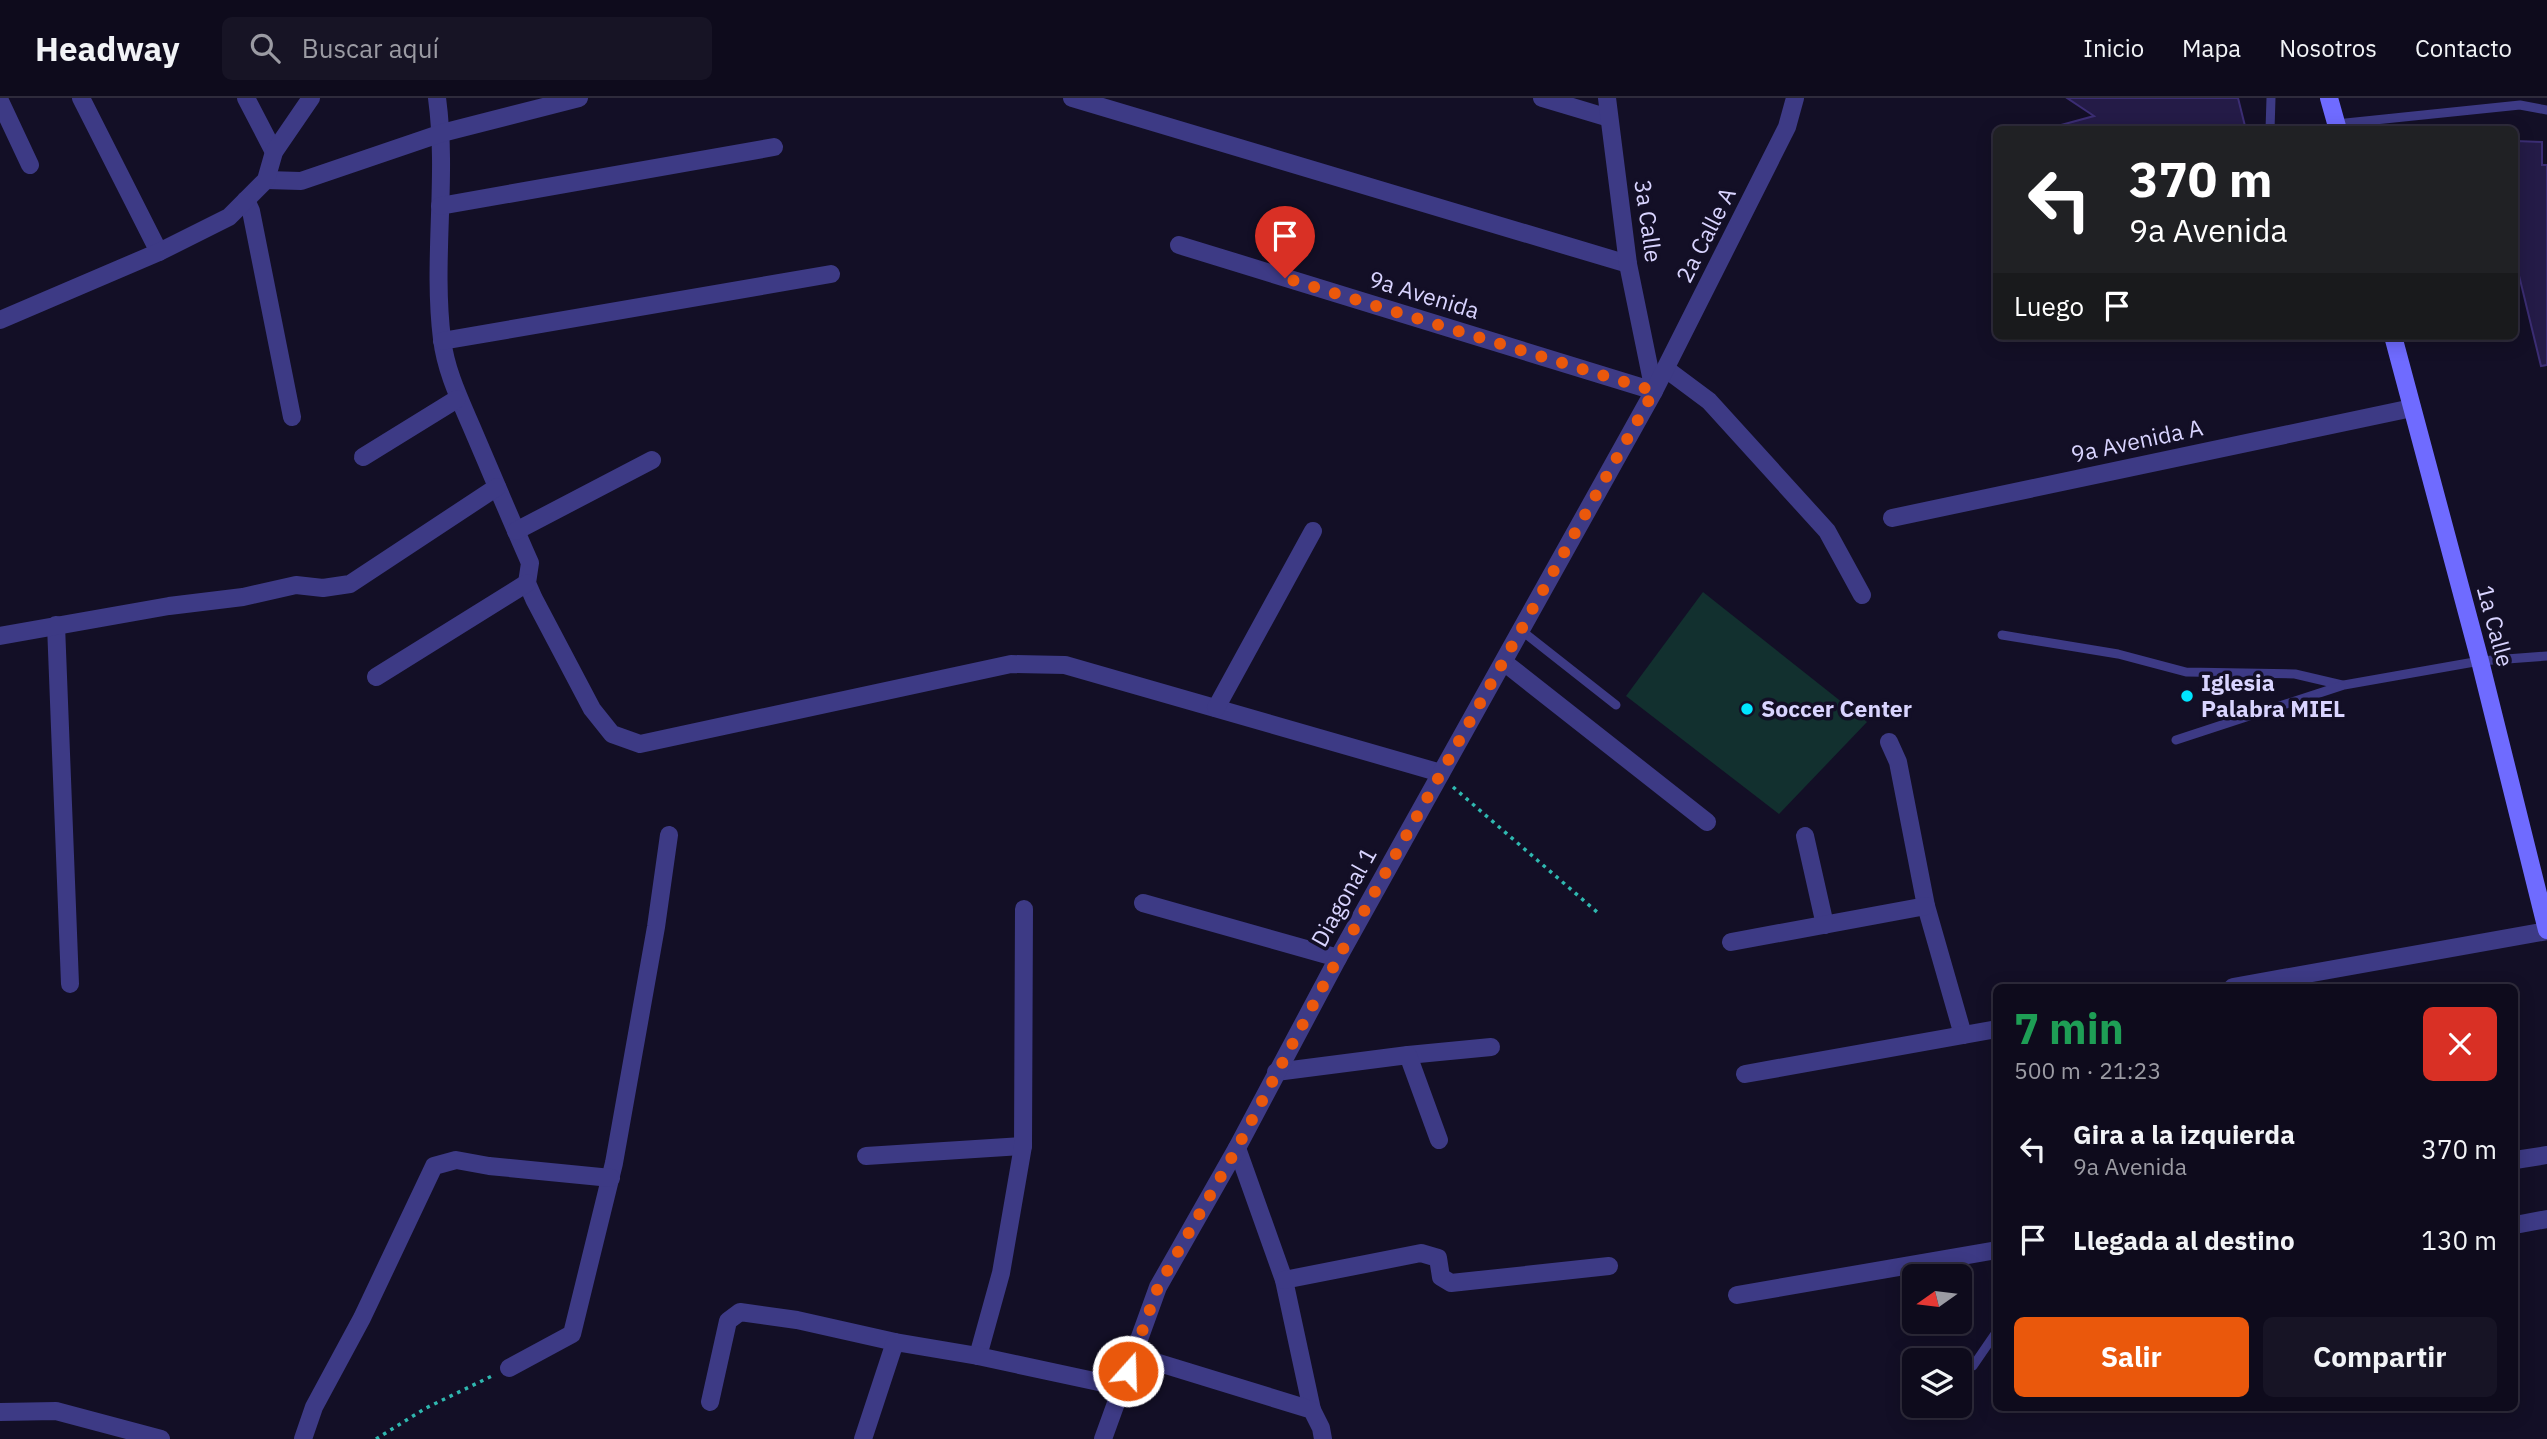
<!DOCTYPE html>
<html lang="es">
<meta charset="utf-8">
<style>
body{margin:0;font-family:"IBM Plex Sans",sans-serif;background:#171425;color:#f1f3f6;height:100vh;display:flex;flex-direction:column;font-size:26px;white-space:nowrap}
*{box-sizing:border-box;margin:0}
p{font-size:23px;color:#9b9ba3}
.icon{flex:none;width:38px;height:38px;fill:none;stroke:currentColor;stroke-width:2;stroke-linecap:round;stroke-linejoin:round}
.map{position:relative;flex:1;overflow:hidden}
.sheet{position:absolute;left:1993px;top:886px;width:525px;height:427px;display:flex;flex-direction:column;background:#0e0b1c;border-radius:10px;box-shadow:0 4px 18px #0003,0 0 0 2px #2e2b3b}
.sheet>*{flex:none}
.banner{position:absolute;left:1993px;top:28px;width:525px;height:214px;border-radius:10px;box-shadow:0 4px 18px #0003,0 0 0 2px #2e2b3b;background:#202124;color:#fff;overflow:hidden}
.needle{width:46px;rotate:256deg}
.controls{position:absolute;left:1902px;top:1166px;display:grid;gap:14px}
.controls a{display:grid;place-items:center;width:70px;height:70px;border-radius:10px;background:#0e0b1c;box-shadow:0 4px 18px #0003,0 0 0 2px #2e2b3b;font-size:35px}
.pin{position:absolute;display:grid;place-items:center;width:60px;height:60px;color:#fff;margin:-72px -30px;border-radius:50% 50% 50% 0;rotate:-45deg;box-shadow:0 0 7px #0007}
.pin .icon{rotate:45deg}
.me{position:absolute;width:77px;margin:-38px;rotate:20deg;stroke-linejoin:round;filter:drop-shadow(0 0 5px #0008)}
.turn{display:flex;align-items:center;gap:24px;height:147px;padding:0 21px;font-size:32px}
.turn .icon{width:91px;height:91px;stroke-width:2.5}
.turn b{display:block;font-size:49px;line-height:60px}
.then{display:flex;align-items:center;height:66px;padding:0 21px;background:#0003;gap:14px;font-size:26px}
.round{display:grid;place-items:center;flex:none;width:74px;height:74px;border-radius:10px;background:#171425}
.summary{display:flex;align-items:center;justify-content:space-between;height:119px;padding:0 21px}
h1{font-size:42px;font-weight:800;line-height:52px;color:#1e9e55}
.button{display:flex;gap:14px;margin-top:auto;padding:14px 21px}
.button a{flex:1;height:80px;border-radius:10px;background:#ea580c;color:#fff;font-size:28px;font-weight:800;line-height:80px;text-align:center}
.button a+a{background:#171425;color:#f1f3f6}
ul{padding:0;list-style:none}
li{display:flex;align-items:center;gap:21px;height:91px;padding:0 21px}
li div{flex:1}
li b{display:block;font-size:26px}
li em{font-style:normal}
header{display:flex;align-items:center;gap:42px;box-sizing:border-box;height:98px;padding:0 35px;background:#0e0b1c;border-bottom:2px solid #2e2b3b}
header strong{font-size:33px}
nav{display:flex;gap:38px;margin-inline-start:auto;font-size:24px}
.search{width:490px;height:63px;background:#171425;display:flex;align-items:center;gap:18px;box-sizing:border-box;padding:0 24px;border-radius:10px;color:#9b9ba3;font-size:26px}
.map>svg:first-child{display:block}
.green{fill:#12302f}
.building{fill:#241b47;stroke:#3b2d73;stroke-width:2}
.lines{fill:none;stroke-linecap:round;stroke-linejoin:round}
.path{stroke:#2fb8b0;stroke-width:3.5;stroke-dasharray:3.5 5;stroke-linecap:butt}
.service{stroke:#3d3a85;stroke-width:9}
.minor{stroke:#3d3a85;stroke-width:18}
.tertiary{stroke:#3d3a85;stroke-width:18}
.secondary{stroke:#6f6bff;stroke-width:18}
.route{stroke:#ea580c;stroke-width:12;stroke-dasharray:0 21.6}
.poi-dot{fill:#00e5ff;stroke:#130f26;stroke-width:2.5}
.labels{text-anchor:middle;stroke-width:7;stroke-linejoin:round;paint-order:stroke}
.street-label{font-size:23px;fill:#d9d4ff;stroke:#130f26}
.poi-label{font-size:23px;font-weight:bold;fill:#d9d4ff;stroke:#130f26;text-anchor:start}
</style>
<header>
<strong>Headway</strong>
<div class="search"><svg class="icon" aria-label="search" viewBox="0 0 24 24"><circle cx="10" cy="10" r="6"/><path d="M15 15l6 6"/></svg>Buscar aquí</div>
<nav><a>Inicio</a><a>Mapa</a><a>Nosotros</a><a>Contacto</a></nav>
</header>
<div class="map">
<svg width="2547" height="1341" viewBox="0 0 2547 1341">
<rect width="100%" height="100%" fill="#130f26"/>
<!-- green -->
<polygon class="green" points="1703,494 1867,624 1779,716 1626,598"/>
<!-- building -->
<g class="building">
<polygon points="2067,0 2238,0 2246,32 2062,32 2061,27 2094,18"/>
<polygon points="2515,43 2542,44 2542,67 2547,67 2547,267 2541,268 2515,161"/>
</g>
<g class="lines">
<!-- path -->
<g class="path">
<polyline points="1453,689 1597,814"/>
<polyline points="376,1341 426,1310 494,1277"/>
</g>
<!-- service -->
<g class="service">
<polyline points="2336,26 2520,7 2547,12"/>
<polyline points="2270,32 2271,0"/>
<polyline points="1522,533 1616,607"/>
<polyline points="2002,537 2118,556 2186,574 2295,576 2342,587"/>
<polyline points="2176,642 2344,587 2480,563 2547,558"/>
<polyline points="1973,1268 1997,1233"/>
</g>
<!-- minor -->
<g class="minor">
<polyline points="81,0 159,154"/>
<polyline points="246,0 274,54"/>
<path d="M437 0C448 80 432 161 442 241 446 275 462 306 475 337 493 379 511 422 530 465L527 485 534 501 592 611 612 636 640 646 1011 566 1065 567 1441 675"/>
<polyline points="1072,0 1628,166"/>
<polyline points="1542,0 1609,20"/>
<polyline points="0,3 30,67"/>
<polyline points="266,82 301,83 442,35 579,0"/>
<polyline points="246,102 251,113 292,319"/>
<polyline points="440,108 774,49"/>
<polyline points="1179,147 1654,293 1628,166 1607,0"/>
<polyline points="0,222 159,154 229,119 266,82 274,54 311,0"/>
<polyline points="442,243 831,176"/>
<polyline points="1666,271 1709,303 1827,433 1862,497"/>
<polyline points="363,359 457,301"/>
<polyline points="1892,420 2412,310"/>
<polyline points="516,433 652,362"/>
<polyline points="56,527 70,886"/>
<polyline points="0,538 169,508 243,499 296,487 323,490 350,486 497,389"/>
<polyline points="1505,565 1707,724"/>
<polyline points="376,579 527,485"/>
<polyline points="1216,610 1313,433"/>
<polyline points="1889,644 1898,664 1926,808 1963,937"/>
<polyline points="1805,738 1825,827"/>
<polyline points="1143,805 1338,860"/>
<polyline points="1731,844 1926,808"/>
<polyline points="2233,889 2547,833"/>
<polyline points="1408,957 1491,949"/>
<polyline points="1276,974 1408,957 1439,1042"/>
<polyline points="1745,976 1997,931"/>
<polyline points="1237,1050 1284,1182 1312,1312"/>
<polyline points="866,1058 1023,1048"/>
<polyline points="2515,1062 2547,1057"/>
<polyline points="2515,1127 2547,1121"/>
<polyline points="1284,1182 1421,1155 1438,1160 1441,1179 1451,1185 1609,1168"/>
<polyline points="1737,1197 1997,1152"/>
<polyline points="1133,1257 1312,1312 1321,1330 1323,1341"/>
<polyline points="978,1258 1001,1175 1023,1048 1024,811"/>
<polyline points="509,1270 572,1236 614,1065 656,829 669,737"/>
<polyline points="710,1304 728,1223 740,1214 797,1222 895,1244"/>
<polyline points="0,1314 56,1313 161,1341"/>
<polyline points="303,1341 314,1309 362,1220 434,1068 456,1062 489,1068 611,1080"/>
<polyline points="863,1341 895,1244 978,1258 1122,1289"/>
</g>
<!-- tertiary -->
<polyline class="tertiary" points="1103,1341 1158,1189 1237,1050 1338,860 1654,293 1787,29 1795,0"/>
<!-- secondary -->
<g class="secondary">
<polyline points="2329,0 2338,32"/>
<polyline points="2393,238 2480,563 2547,832"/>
</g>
</g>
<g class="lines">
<!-- route -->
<polyline class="route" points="1128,1273 1158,1189 1237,1050 1338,860 1654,293 1285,180"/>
</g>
<!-- markers -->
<g class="poi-dot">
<circle cx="2187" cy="598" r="7"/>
<circle cx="1747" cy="611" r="7"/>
</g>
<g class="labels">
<!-- street labels -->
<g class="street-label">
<text transform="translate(1648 123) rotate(82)" y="8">3a Calle</text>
<text transform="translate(1706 137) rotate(-63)" y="8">2a Calle A</text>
<text transform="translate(1424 197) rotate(17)" y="8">9a Avenida</text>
<text transform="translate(2137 343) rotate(-12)" y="8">9a Avenida A</text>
<text transform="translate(2495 528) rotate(75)" y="8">1a Calle</text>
<text transform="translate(1344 799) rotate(-61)" y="8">Diagonal 1</text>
</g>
<!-- poi labels -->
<g class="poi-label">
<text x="2201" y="593">Iglesia<tspan x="2201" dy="26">Palabra MIEL</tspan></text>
<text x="1761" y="619">Soccer Center</text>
</g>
</g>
</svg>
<div class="controls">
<a><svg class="needle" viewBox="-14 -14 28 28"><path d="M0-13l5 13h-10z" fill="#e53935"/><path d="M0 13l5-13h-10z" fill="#9b9ba3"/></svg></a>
<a><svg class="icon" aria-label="layers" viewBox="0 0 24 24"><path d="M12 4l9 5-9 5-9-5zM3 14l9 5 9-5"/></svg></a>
</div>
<div class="pin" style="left:1285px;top:180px;background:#d93025"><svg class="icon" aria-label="arrive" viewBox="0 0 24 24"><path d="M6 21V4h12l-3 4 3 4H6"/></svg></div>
<svg class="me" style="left:1128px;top:1273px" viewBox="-20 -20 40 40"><circle r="17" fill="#ea580c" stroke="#fff" stroke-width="3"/><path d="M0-11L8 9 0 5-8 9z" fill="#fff"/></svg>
<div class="banner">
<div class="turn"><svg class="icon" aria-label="left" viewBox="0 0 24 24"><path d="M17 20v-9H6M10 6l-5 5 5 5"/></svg><div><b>370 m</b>9a Avenida</div></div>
<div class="then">Luego<svg class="icon" aria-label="arrive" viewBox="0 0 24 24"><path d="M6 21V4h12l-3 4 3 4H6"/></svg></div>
</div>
<section class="sheet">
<div class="summary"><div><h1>7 min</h1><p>500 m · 21:23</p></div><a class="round" style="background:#d93025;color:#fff"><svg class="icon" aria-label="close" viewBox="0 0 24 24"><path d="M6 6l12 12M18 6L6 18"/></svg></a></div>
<ul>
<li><svg class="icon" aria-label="left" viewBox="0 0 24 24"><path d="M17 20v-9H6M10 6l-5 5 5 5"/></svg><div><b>Gira a la izquierda</b><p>9a Avenida</p></div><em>370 m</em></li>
<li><svg class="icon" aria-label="arrive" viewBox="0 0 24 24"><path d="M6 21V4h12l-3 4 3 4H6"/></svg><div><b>Llegada al destino</b></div><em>130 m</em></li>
</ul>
<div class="button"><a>Salir</a><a>Compartir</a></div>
</section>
</div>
